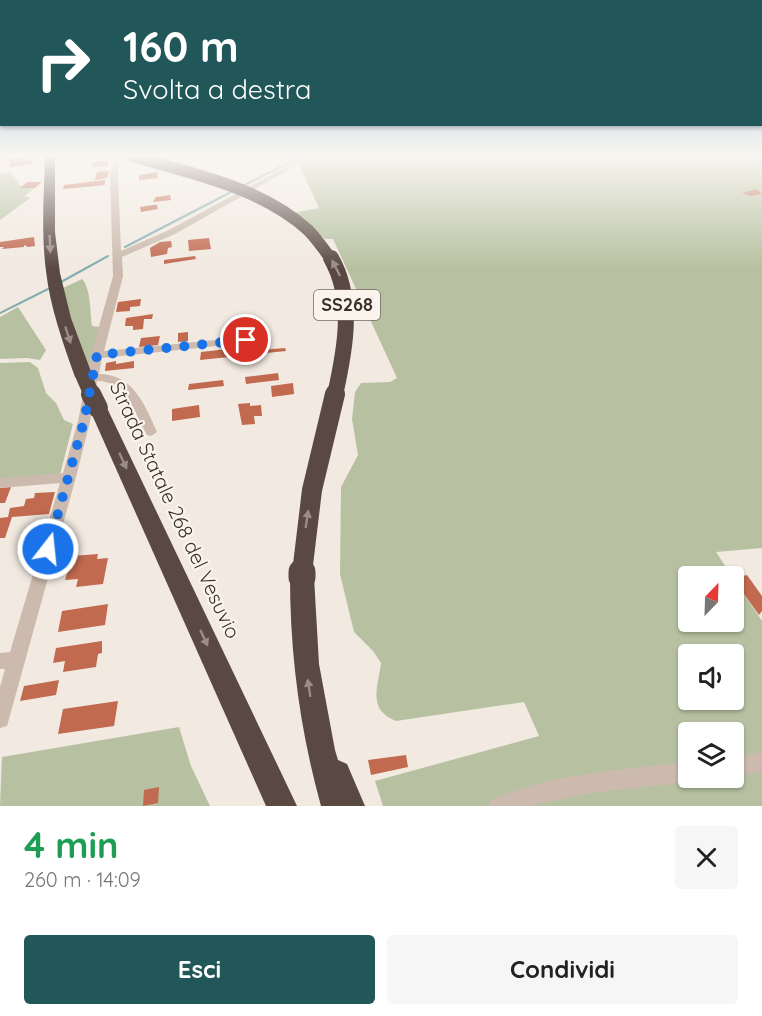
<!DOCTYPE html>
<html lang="it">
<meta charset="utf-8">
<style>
body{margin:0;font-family:Quicksand,sans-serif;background:#f6f6f6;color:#222;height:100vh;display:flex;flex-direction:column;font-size:22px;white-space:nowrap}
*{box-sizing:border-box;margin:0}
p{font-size:20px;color:#767676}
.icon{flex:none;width:33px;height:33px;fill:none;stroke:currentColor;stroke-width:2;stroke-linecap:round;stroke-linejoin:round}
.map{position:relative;height:806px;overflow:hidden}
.sheet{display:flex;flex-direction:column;background:#fff;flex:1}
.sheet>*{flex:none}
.banner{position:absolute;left:0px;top:0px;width:762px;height:126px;box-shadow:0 2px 4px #0004;background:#225759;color:#fff;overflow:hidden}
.needle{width:39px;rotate:23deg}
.fabs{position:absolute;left:678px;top:566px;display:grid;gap:12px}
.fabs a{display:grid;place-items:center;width:66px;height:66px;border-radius:6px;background:#fff;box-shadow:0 2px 4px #0004;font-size:30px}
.pin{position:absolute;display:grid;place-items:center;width:51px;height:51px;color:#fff;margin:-26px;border:3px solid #fff;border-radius:50%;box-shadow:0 2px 6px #0007}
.me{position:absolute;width:66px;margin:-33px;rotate:16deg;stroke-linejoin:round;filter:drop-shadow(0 0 4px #0008)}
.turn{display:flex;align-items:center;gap:21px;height:126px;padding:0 24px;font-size:27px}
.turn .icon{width:78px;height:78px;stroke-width:2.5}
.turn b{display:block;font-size:42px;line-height:51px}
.round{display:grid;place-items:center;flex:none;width:63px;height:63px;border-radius:6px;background:#f6f6f6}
.head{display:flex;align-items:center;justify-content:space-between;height:102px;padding:0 24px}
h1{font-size:36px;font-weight:800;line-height:45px;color:#1e9e55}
.button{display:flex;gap:12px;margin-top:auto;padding:12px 24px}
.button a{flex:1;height:69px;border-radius:6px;background:#225759;color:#fff;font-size:24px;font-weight:800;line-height:69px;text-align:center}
.button a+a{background:#f6f6f6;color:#222}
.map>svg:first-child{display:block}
.green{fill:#b7c1a1;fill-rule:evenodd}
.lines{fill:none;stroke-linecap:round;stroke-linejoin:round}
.stream{stroke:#81adaf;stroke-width:2}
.building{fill:#c16a50}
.minor{fill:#cbbaad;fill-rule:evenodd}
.highway{fill:#5a4943;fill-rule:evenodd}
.highway-bridge-far3{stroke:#5a4943;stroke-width:12}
.highway-bridge-far2{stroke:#5a4943;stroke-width:16}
.highway-bridge-far1{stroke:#5a4943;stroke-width:20}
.highway-bridge{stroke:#5a4943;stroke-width:27}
.oneway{fill:#9a8d87}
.route{stroke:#1a73e8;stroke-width:10;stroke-dasharray:0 18}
.labels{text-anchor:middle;stroke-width:4.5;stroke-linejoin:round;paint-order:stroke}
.shield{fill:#faf4ed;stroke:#736a65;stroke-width:1.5}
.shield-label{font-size:18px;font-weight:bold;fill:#392f2b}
.street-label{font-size:20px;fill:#392f2b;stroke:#faf4ed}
</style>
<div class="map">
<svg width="762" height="806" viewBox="0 0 762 806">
<rect width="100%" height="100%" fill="#f2eae1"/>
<!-- green -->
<g class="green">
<path d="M318 156H762V548L716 552 732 576H688V621H734V579L762 621V806H383L375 781 539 736 524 702 396 721C367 709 378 688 381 663L373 651 354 632 340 574 341 487 358 455 352 419 355 392 361 383 390 382 397 378 333 239H325L294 213 319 208 299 165ZM688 654H734V699H688ZM688 732H734V777H688Z"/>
<polygon points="10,172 22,187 35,188 24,196 30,198 0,220 0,173"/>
<path d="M82 279C91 288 90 313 92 326L100 327 90 373 71 321 63 288Z"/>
<polygon points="18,307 46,350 40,360 27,358 0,359 0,317"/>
<polygon points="30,362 38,368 46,393 56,403 64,420 73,424 60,475 0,479 0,363"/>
<polygon points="179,727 191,766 210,806 0,806 2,757"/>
</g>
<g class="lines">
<!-- stream -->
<g class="stream">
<polyline points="241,187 302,156"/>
<polyline points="125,247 233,191"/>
<polyline points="61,282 108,256"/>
<polyline points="0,313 52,287"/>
</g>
</g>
<!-- building -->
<g class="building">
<polygon points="10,158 25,158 25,160 33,160 32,164 10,167"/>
<polygon points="108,160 108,166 92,167 93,162"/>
<polygon points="109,171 107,178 95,180 97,172"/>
<polygon points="157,172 158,178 139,180 139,175"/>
<polygon points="105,180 105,185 63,189 64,185"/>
<polygon points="27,182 42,182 35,188 20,188"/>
<polygon points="757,189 762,194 751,196 742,193"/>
<polygon points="170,195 171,200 153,202 156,197"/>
<polygon points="153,205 157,205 158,209 141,212 140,207"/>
<polygon points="34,237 35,246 28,247 24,245 24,247 2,249 4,247 0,247 0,242"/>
<polygon points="209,238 211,249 189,251 188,240"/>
<polygon points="171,241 172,247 168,248 167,254 151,257 150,248 160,242"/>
<polygon points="195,256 196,259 164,264 164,260"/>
<polygon points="141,299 140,306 130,307 130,311 116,312 118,302"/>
<polygon points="153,314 152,319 144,319 143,329 133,330 133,326 125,326 126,318"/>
<polygon points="188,332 188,341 178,342 178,333"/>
<polygon points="160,336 158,345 139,347 141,338"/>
<polygon points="247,343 247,351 285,348 286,351 200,360 201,352 236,348 236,344"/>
<polygon points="116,361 116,364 134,361 134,368 105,371 106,363"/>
<polygon points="278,373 279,380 246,384 245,377"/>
<polygon points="223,380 224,386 188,390 189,384"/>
<polygon points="293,383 294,394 272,397 271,386"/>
<polygon points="250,403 250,406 261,405 262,416 254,416 255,424 242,425 238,404"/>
<polygon points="199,405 200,417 172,421 172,409"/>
<polygon points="11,487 5,503 0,503 0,488"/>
<polygon points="55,492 49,514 12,517 5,538 0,538 0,518 8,517 10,508 24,506 26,499 34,498 35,493"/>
<polygon points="98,554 97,559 108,558 103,584 76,587 78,579 65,580 72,556"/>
<polygon points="747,575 762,596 762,611 759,615 734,580 734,578"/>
<polygon points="108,604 105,625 58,632 62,611"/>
<polygon points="102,641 102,653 98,654 96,667 63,672 65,661 53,663 56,648"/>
<polygon points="59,680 56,695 20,701 24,686"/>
<polygon points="118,701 114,726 58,734 63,709"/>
<polygon points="406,755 408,767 371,775 368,760"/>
<polygon points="159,787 158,803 143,806 144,790"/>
</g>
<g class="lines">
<!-- minor -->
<g class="minor">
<path d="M114 156H120L118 175 121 251 169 230 306 156H313L175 234 122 257 123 276 104 351 246 337 251 340 246 343 102 358 99 374C133 374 145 405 157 432L151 436 147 435C134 413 128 381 97 381L90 421 76 477 9 719 7 726 0 728V687L5 669H0V653L10 652 60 483 0 488V478L63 473 78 421 91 355 113 276 110 175Z"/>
<polygon points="762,752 762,772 734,777 734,757"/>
<path d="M688 762V777H696L688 782 592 793 529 806H489L492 799C554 773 622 770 688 762Z"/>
</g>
<!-- highway -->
<g class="highway">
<path d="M45 156H55V232L60 273 71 318 93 377 90 381H78L75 377C63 343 50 307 46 271 41 233 44 194 45 156Z"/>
<polygon points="98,402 104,404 107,408 297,806 266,806 89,408 92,404"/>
<path d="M302 567 310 570 314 577 319 664 335 750 338 760 347 764 365 806H321C300 730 290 655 290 577L294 570Z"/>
</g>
<!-- highway-bridge-far3 -->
<path class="highway-bridge-far3" d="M133 156C192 174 261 187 308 230 317 239 324 250 332 260"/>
<!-- highway-bridge-far2 -->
<g class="highway-bridge-far2">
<path d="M331 258C355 300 345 350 335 395"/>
<polyline points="84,377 92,395"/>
</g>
<!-- highway-bridge-far1 -->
<g class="highway-bridge-far1">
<polyline points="91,394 98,408"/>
<polyline points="302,573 312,490 335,394"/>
</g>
<!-- highway-bridge -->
<polyline class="highway-bridge" points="302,577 302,572"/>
</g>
<!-- one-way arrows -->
<defs><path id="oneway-solid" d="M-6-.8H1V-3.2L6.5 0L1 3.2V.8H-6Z" transform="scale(1.5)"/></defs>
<g class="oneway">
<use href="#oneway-solid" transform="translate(50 244) rotate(88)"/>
<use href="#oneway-solid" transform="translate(336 268) rotate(-117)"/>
<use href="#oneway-solid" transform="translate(68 335) rotate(72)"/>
<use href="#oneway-solid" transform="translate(123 461) rotate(65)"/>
<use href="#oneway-solid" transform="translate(307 519) rotate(-81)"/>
<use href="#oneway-solid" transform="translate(204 638) rotate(65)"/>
<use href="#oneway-solid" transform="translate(309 688) rotate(-99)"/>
</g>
<!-- sky -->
<linearGradient id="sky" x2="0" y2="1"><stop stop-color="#7fb1d1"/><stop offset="0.58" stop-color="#f9f6f2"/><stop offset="1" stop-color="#f9f6f2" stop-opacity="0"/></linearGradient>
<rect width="762" height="268" fill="url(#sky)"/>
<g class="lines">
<!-- route -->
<polyline class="route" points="48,549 84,421 97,355 246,340"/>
</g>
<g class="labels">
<!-- shield labels -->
<rect class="shield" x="314" y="290" width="66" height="30" rx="4.5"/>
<g class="shield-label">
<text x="347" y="311">SS268</text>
</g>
<!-- street labels -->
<g class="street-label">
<text transform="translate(175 510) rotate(65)" y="7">Strada Statale 268 del Vesuvio</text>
</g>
</g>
</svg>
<div class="fabs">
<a><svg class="needle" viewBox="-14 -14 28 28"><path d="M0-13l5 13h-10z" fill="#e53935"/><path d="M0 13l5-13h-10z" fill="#767676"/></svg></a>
<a><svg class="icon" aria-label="sound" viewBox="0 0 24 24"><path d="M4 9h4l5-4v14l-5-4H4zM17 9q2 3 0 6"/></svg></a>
<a><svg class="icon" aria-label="layers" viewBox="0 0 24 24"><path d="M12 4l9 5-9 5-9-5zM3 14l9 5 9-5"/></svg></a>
</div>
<div class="pin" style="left:246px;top:340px;background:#d93025"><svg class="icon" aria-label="arrive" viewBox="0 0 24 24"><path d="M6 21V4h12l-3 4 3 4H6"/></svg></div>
<svg class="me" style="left:48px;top:549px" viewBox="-20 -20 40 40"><circle r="17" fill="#1a73e8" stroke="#fff" stroke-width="3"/><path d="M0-11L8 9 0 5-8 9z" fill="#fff"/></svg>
<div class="banner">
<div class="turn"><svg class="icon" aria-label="right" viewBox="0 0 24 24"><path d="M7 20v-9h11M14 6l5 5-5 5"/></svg><div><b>160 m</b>Svolta a destra</div></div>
</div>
</div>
<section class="sheet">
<div class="head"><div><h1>4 min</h1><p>260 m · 14:09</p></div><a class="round"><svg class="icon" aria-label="close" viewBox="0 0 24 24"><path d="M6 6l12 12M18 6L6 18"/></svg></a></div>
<div class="button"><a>Esci</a><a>Condividi</a></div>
</section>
